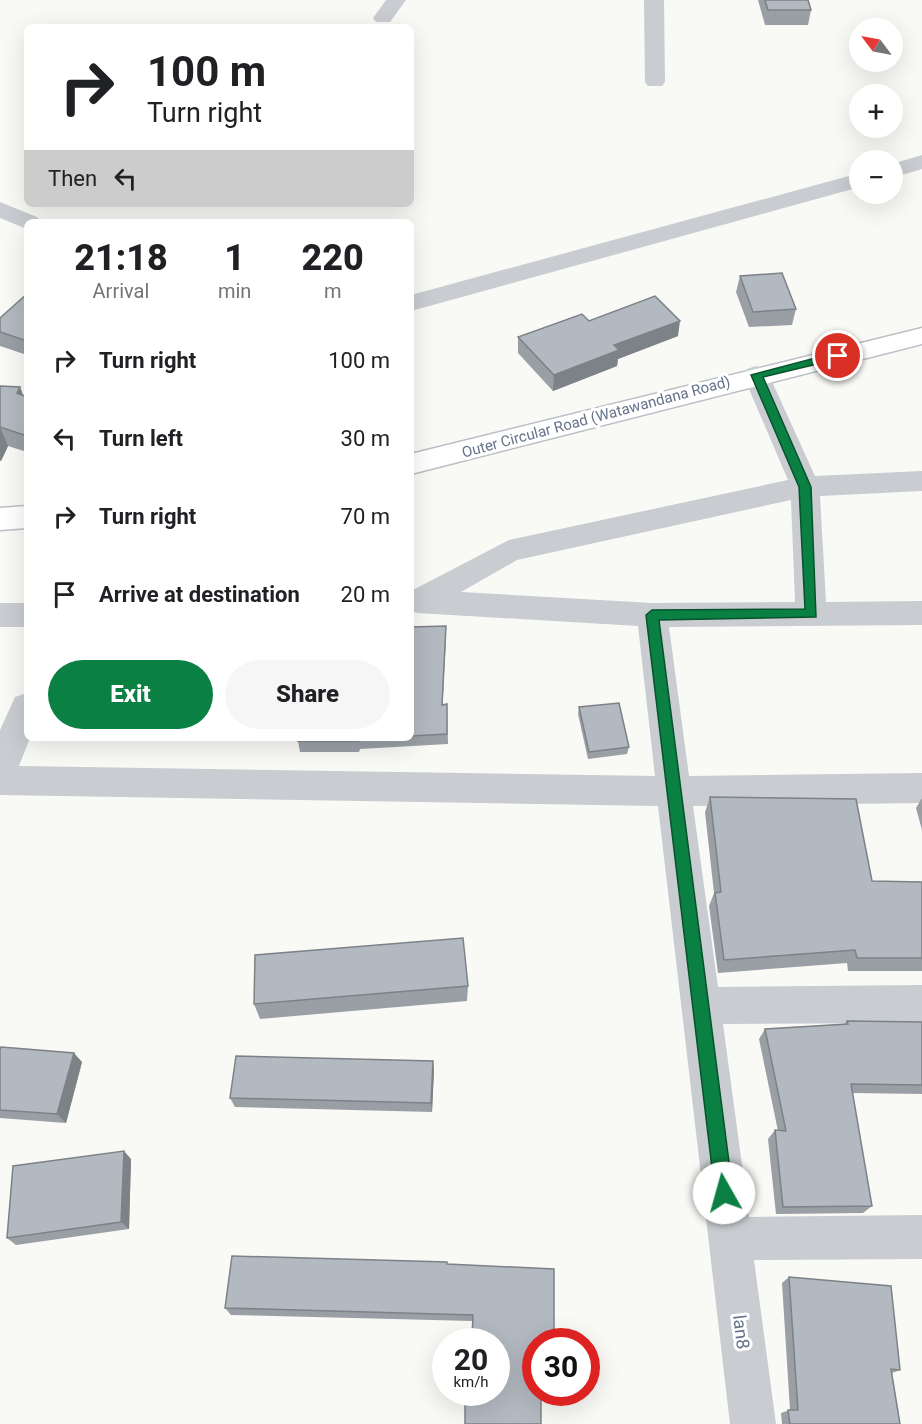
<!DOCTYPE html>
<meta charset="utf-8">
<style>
body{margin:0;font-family:Roboto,sans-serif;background:#f6f6f6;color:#202124;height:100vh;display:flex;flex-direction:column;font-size:22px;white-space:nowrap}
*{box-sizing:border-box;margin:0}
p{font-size:20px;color:#757577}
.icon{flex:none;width:33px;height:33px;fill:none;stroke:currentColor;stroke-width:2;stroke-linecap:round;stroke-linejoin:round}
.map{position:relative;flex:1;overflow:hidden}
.details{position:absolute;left:24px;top:219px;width:390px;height:522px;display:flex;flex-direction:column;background:#fff;border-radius:9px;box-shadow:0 6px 24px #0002}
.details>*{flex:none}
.top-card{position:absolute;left:24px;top:24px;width:390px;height:183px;border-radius:9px;box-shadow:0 6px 24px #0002;background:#fff;color:#202124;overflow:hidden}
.needle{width:39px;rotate:302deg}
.fabs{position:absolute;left:849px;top:18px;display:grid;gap:12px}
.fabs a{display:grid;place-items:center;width:54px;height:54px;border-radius:50%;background:#fff;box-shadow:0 6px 24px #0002;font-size:30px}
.speed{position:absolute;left:432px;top:1328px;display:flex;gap:12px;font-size:30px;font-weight:700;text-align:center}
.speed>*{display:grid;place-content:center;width:78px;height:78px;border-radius:50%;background:#fff;box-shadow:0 6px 24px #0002;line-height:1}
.speed small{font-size:15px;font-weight:400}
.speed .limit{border:9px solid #d22;background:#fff;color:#111}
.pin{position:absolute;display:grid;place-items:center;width:51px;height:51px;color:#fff;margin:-26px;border:3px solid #fff;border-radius:50%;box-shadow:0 2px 6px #0007}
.me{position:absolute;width:66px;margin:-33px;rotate:353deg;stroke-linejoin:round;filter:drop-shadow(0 0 4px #0008)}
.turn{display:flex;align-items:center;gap:21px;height:126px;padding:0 24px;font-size:27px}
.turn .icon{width:78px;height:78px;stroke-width:2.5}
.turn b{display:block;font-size:42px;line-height:51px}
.then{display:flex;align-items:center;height:57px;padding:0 24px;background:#0003;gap:12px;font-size:22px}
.eta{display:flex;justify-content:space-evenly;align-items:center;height:102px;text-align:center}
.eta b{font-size:36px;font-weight:800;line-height:42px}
.button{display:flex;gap:12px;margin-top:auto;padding:12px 24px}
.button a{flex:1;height:69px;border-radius:36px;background:#0b8043;color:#fff;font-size:24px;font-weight:800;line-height:69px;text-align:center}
.button a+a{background:#f6f6f6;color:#202124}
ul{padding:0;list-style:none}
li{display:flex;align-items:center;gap:18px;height:78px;padding:0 24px}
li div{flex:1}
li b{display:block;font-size:22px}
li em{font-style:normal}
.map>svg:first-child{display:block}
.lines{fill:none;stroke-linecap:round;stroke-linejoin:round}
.secondary-casing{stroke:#bbbfc5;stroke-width:3}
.street{fill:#c9ccd0;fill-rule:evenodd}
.secondary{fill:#fff;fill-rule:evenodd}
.wall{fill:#9a9fa6}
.shaded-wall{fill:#7d8287}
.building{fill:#b3b9c1;stroke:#7d8287;stroke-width:1.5}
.route{fill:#0b8043;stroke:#07532c;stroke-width:1.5}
.labels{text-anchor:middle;stroke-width:6;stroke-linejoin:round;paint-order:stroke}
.street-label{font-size:15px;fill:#66738a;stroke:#fff}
.near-street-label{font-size:18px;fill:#66738a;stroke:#fff}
</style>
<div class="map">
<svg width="922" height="1424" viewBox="0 0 922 1424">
<rect width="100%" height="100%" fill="#f9f9f6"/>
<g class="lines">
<defs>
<g id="secondary">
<polygon points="922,328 922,344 411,474 411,454"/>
<polygon points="27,506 27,528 0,530 0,508"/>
</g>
</defs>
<!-- secondary casing -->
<use href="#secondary" class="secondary-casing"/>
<!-- street -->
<g class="street">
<polygon points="386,0 406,0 390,22 376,22 373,18"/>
<polygon points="644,0 664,0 665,82 662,86 648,86 645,82"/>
<polygon points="922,155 922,169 892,178 892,164"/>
<polygon points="860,173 860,187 411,311 411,295"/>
<polygon points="0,202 37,217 41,222 27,222 27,229 0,218"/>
<path d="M756 366 765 369 769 375 815 476 922 471V491L820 496 826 602 922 601V625L669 627 689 776 922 773V803L693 806 718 987 922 985V1023L723 1024 749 1217 922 1215V1259L754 1260 776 1424H730L658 806 0 795V730L15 697 27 693V738H30L19 766 655 776 638 626 417 613 411 611V591L509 540 788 480 743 375 747 369ZM791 500 795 602 652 603 461 592 517 560Z"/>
<rect x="0" y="603" width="27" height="24"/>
</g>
<!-- secondary -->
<use href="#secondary" class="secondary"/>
</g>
<!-- wall -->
<g class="wall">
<polygon points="758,0 808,0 811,10 808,25 765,25"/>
<polygon points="740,276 796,309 792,325 749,327 736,292"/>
<polygon points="27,294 27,355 0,346 0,318"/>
<polygon points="589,321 678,336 618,359 617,366 553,391 518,353 518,337"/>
<polygon points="0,386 20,387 23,395 27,397 27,452 8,446 1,461 0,461"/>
<polygon points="446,626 442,705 447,704 448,744 360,749 359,752 300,752 298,741 299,738 411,738 411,627"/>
<polygon points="579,707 629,747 627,754 588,759 578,714"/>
<polygon points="710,797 872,881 922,882 922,971 848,971 847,963 718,973 709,906 714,893 705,812"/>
<polygon points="922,798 922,830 916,808"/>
<polygon points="468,986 467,1001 260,1019 254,1004"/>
<polygon points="847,1021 922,1022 922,1094 852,1093 872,1206 863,1213 776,1214 768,1139 775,1130 778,1131 759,1039 765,1029 844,1024"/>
<polygon points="0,1050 82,1062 66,1123 0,1118"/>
<polygon points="434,1070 432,1112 235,1107 230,1098"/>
<polygon points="131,1159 129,1229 16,1245 7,1238"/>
<polygon points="447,1264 536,1341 536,1392 470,1395 472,1321 231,1315 225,1308"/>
<polygon points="789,1277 900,1370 892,1373 900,1424 782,1424 781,1413 790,1410 782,1283"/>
</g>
<!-- shaded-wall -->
<g class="shaded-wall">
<polygon points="680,321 678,336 618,359 617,366 553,391 554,375 614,345"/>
<polygon points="20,387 27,406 17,393"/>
<polygon points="0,427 8,446 1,461 0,459"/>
<polygon points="446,626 446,637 442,715 442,705"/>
<polygon points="74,1053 82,1062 66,1123 57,1114"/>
<polygon points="433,1061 434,1070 432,1112 431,1103"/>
<polygon points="124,1151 131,1159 129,1229 121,1222"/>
</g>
<!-- building -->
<g class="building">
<polygon points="765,0 808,0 811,10 768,10"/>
<polygon points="782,273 796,309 753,312 740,276"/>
<polygon points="27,294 27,341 0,332 0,318"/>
<polygon points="655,296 680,321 614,345 619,350 554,375 518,337 582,314 589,321"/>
<polygon points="0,386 20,387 17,393 27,397 27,436 0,427 0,428"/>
<polygon points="446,626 442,705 447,704 447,734 411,736 411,627"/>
<polygon points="619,703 629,747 589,752 579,707"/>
<polygon points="299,738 367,738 358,738 358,741 298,741"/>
<polygon points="710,797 856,799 872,881 922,882 922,958 857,958 855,950 724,960 715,893 721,892"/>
<polygon points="463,938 468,986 254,1004 255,955"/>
<polygon points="847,1021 922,1022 922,1085 851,1084 872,1206 783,1207 775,1130 786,1131 765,1029 848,1024"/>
<polygon points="1,1047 74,1053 57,1114 0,1110 0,1050"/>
<polygon points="236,1056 433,1061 431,1103 230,1098"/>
<polygon points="124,1151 121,1222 7,1238 13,1166"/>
<polygon points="232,1256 447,1262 447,1264 554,1269 554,1341 536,1341 536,1392 541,1392 541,1424 465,1424 465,1395 470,1395 470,1392 496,1392 496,1341 472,1341 473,1315 225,1308"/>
<polygon points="789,1277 891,1286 900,1370 891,1369 900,1424 790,1424 788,1410 798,1410"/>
</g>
<!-- route -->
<polygon class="route" points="838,352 843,356 842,358 763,377 811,487 816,617 659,620 733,1193 730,1199 724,1201 718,1199 715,1193 646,615 652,610 805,609 799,487 751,375"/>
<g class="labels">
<!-- street labels -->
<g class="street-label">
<text transform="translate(596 417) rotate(-15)" y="5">Outer Circular Road (Watawandana Road)</text>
</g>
<!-- near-street labels -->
<g class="near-street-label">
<text transform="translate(741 1332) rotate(83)" y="6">lan8</text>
</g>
</g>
</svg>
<div class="fabs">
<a><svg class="needle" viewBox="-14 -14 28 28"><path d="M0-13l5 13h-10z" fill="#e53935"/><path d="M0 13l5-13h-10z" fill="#757577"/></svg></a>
<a>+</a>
<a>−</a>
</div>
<div class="speed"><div>20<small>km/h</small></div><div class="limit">30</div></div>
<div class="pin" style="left:838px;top:356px;background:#d93025"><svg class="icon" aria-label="arrive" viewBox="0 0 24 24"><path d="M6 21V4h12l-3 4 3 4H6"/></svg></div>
<svg class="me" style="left:724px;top:1193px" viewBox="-20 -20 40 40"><circle r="19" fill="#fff"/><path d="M0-13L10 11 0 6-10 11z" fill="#0b8043"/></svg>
<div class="top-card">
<div class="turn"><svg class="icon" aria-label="right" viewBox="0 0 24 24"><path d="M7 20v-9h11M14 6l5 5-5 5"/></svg><div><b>100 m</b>Turn right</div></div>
<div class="then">Then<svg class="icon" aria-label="left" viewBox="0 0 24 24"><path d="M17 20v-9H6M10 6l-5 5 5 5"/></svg></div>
</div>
<section class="details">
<div class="eta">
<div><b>21:18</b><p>Arrival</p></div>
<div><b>1</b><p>min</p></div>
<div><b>220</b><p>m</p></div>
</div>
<ul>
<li><svg class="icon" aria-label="right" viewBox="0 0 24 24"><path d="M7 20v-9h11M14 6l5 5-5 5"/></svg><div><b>Turn right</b></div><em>100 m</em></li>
<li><svg class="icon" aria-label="left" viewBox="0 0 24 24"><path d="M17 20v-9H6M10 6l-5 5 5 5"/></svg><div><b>Turn left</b></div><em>30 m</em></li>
<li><svg class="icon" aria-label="right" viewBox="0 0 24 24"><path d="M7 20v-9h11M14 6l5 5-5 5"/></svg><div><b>Turn right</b></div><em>70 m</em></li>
<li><svg class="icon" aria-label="arrive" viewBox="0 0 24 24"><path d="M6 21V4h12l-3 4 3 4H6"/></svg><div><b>Arrive at destination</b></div><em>20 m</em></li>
</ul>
<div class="button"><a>Exit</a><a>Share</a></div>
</section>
</div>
